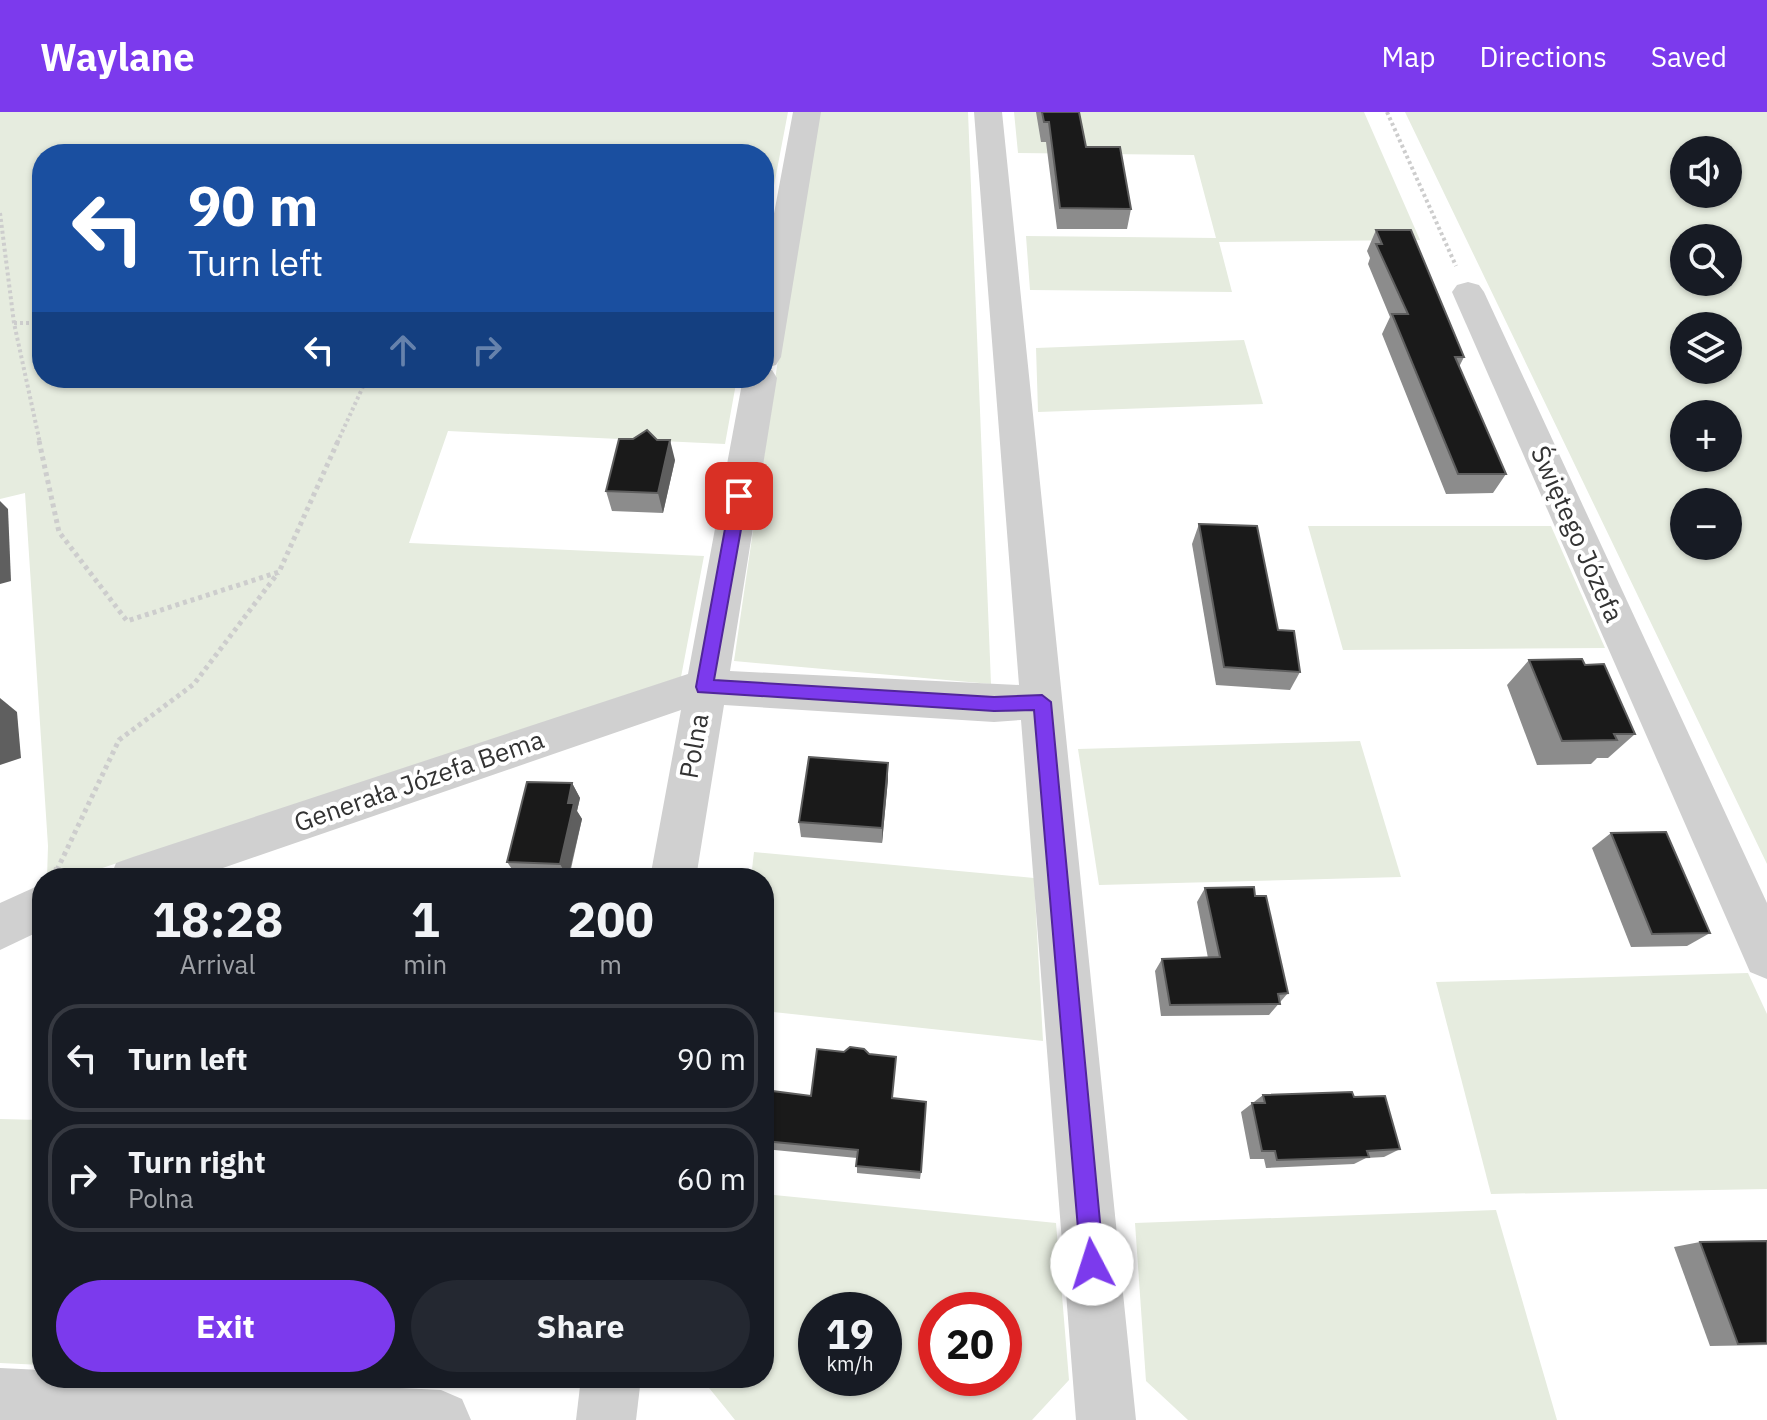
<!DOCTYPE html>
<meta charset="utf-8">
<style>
body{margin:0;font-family:"IBM Plex Sans",sans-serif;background:#242831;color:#f1f3f6;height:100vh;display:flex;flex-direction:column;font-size:30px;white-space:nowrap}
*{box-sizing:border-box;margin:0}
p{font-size:26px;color:#9ea1a6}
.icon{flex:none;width:44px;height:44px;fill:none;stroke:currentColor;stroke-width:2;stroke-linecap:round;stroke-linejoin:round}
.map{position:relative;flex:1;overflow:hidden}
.details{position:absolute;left:32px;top:756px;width:742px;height:520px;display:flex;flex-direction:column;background:#171b24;border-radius:32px;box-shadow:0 2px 6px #0004}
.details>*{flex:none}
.guide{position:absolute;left:32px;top:32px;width:742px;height:244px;border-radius:32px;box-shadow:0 2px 6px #0004;background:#1a4fa0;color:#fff;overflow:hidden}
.controls{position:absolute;left:1670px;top:24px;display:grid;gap:16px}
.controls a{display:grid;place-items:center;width:72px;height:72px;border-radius:50%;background:#171b24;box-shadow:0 2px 6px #0004;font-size:40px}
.speed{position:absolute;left:798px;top:1180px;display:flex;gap:16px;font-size:40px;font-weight:700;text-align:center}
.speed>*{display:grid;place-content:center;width:104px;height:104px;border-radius:50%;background:#171b24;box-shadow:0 2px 6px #0004;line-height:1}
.speed small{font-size:20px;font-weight:400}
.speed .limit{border:12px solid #d22;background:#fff;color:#111}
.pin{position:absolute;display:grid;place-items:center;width:68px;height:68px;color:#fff;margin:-34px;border-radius:16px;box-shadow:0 4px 12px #0006}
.me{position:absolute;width:88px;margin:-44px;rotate:355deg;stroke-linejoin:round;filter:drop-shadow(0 0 6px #0008)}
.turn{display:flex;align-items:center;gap:28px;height:168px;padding:0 24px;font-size:36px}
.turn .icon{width:104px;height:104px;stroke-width:2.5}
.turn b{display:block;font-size:56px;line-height:68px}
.lanes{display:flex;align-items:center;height:76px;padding:0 24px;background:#0003;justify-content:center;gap:40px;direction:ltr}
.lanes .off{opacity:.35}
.eta{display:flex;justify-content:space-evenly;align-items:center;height:136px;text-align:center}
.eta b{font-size:48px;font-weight:800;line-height:56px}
.button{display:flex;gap:16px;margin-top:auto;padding:16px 24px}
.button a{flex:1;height:92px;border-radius:48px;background:#7c3aed;color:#fff;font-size:32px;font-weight:800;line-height:92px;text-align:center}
.button a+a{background:#242831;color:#f1f3f6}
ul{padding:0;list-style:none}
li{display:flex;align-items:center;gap:24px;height:108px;margin:0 16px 12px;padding:0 8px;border:4px solid #363941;border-radius:32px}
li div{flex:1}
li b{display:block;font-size:30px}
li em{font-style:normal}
header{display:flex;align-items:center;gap:48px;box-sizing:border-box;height:112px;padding:0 40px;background:#7c3aed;color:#fff}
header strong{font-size:38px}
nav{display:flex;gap:44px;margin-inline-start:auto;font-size:28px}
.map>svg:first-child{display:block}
.green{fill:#e6ecdf;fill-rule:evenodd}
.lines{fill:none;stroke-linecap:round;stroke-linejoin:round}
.path-far2{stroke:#cdcdcd;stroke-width:4;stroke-dasharray:3 3;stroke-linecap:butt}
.path-far1{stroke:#cdcdcd;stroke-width:5;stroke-dasharray:4 4;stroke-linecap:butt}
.path{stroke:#cdcdcd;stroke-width:6;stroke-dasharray:5 5;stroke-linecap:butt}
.minor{fill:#d0d0d0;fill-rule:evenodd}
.wall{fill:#8c8c8c}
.shaded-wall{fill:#5f5f5f}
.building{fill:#1a1a1a;stroke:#5f5f5f;stroke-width:2}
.route{fill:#7c3aed;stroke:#51269a;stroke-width:2}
.labels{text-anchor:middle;stroke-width:8;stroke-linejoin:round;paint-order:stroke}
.street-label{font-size:26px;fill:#333;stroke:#fff}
</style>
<header>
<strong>Waylane</strong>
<nav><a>Map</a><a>Directions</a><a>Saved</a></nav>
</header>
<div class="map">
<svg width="1767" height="1308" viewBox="0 0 1767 1308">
<rect width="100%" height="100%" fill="#fff"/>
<!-- green -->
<g class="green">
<polygon points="0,0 788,0 764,126 764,42 42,42 42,266 737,266 725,332 448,319 409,431 704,444 681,565 72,766 47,766 48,734 25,381 0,387"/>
<polygon points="819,0 968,0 991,572 734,549 788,179"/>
<polygon points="1014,0 1364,0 1420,128 1219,130 1232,180 1030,178 1026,124 1216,126 1194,43 1018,41"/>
<path d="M1405 0H1767V752ZM1684 38H1728V82H1684ZM1684 126H1728V170H1684ZM1728 214V258H1684V214ZM1684 302H1728V346H1684ZM1684 390H1728V434H1684Z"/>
<polygon points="1244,228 1263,292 1038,300 1036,236"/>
<polygon points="1308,414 1551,414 1605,536 1343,538"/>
<polygon points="1360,629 1401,765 1099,773 1078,637"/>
<polygon points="754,740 1034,766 1043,929 764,899 764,766 751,766"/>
<polygon points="1748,861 1767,902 1767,1077 1491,1082 1436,870"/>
<polygon points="0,1007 42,1008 42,1253 0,1251"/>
<path d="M764 1082 1056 1111 1069 1268 1032 1308H735L701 1266H764ZM884 1198V1266H816V1198ZM1004 1198V1266H936V1198Z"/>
<polygon points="1496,1098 1557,1308 1188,1308 1146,1269 1135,1111"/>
</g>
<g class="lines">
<!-- path-far2 -->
<g class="path-far2">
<polyline points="1387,0 1456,154"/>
<polyline points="0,101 14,211 40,331"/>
<polyline points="14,211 42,211"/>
<polyline points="337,331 367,266"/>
</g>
<!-- path-far1 -->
<g class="path-far1">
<polyline points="39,329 59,420 127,509 279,460 338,329"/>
<polyline points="57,758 119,628 194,572 278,461"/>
</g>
<!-- path -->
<polyline class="path" points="56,759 57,756"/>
<!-- minor -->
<g class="minor">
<polygon points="793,0 821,0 781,245 776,253 765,256 772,258 777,266 730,559 1019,573 974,0 1002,0 1136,1308 1076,1308 1021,608 994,610 724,593 696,766 650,766 681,598 194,766 110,766 116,751 133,745 688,562 743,266 764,266 764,155"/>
<polygon points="1468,170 1479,173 1484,180 1767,791 1767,867 1750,860 1452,180 1457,173"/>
<polygon points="42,772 42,818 0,838 0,791"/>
<polygon points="0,1256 42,1258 42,1266 199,1266 441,1278 462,1287 471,1308 0,1308"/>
<polygon points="581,1266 641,1266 636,1308 576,1308"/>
</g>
</g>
<!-- wall -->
<g class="wall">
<polygon points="1036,0 1079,0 1086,35 1131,97 1127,117 1057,117 1046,30 1041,30"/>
<polygon points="1376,118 1464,245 1459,255 1506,362 1493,381 1446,382 1382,222 1390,205 1368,152 1370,146 1367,139"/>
<polygon points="675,348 663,401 612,399 606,379"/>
<polygon points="1199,412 1278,518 1300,560 1290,578 1216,573 1192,432"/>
<polygon points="1529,548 1585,553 1635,622 1608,646 1597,646 1591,652 1537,653 1507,573"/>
<polygon points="888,651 888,667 882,731 801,725 799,710"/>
<polygon points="572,671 580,686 577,699 582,707 569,766 517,764 507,750"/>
<polygon points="1611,721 1710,821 1687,834 1631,835 1592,736"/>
<polygon points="1205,776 1255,784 1288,881 1269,903 1161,904 1155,859 1162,847 1208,846 1197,790"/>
<polygon points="844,940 893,987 921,1060 920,1067 857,1061 857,1046 764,1037 764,978 811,984"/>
<polygon points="1263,983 1354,985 1400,1037 1384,1045 1366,1046 1354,1052 1266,1056 1264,1047 1250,1047 1241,1000"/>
<polygon points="1767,1129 1767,1233 1710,1234 1674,1135 1700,1130"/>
</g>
<!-- shaded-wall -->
<g class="shaded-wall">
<polygon points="670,328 675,348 663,401 658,381"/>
<polygon points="0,389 8,397 11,469 0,472"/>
<polygon points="0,586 17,600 21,646 0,653"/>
<polygon points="888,651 888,667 882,731 882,716"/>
<polygon points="572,671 580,686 577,699 582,707 568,766 560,752 568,691"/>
</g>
<!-- building -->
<g class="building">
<polygon points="1042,0 1079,0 1086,35 1120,35 1131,97 1060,96 1049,10 1044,10"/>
<polygon points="1376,118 1411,118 1464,245 1455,245 1506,362 1458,362 1392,202 1408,202 1376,132 1382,132"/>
<polygon points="647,318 657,328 670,328 658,381 606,379 619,327 633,327"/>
<polygon points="1199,412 1257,414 1278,518 1294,519 1300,560 1224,555"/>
<polygon points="1582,547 1585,553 1604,552 1635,622 1614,622 1617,628 1562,629 1529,548"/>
<polygon points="809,645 888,651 882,716 799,710"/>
<polygon points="527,670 572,671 568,691 574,691 560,752 507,750"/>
<polygon points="1666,720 1710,821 1652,822 1611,721"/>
<polygon points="1254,775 1255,784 1266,784 1288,881 1278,882 1280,892 1170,893 1162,847 1220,845 1205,776"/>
<polygon points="850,935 864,937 869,942 896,945 892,986 926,990 921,1060 856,1054 858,1038 764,1029 764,978 811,984 817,937 844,940"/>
<polygon points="1352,980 1354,985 1385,984 1400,1037 1367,1039 1369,1045 1277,1048 1275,1039 1262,1039 1252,991 1265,991 1263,983"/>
<polygon points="1767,1129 1767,1231 1738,1232 1700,1130"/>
</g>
<!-- route -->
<polygon class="route" points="739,379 747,384 714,568 994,585 1042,583 1051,590 1104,1152 1101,1160 1092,1164 1084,1160 1081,1152 1034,598 994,599 698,580 696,575 731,384"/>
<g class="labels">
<!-- street labels -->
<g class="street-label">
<text transform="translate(1577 422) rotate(66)" y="9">Świętego Józefa</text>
<text transform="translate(694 634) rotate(-80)" y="9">Polna</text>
<text transform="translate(419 669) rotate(-19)" y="9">Generała Józefa Bema</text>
</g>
</g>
</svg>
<div class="controls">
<a><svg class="icon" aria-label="sound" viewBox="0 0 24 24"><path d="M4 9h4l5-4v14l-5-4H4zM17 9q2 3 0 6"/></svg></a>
<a><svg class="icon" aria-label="search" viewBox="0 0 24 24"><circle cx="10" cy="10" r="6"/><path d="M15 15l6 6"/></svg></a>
<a><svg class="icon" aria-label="layers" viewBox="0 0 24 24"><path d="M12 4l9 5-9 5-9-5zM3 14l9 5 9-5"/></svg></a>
<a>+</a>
<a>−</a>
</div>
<div class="speed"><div>19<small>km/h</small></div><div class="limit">20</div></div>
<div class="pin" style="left:739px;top:384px;background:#d93025"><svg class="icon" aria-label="arrive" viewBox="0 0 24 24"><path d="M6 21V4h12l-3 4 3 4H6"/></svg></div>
<svg class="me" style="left:1092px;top:1152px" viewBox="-20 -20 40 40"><circle r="19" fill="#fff"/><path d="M0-13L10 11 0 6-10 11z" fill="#7c3aed"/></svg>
<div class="guide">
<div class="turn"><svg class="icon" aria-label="left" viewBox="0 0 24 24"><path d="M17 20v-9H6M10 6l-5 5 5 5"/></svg><div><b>90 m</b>Turn left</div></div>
<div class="lanes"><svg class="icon" aria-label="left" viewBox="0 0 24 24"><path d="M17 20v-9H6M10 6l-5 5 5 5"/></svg><svg class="icon off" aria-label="ahead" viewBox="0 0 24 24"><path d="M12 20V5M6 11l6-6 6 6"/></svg><svg class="icon off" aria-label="right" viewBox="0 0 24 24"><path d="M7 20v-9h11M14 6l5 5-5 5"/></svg></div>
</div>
<section class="details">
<div class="eta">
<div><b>18:28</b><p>Arrival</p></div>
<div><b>1</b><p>min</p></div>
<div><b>200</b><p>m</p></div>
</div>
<ul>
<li><svg class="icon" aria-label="left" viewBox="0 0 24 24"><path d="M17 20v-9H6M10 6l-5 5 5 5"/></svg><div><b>Turn left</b></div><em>90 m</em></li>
<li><svg class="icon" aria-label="right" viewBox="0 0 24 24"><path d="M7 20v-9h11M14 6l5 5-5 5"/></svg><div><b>Turn right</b><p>Polna</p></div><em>60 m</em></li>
</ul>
<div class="button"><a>Exit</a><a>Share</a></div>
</section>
</div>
